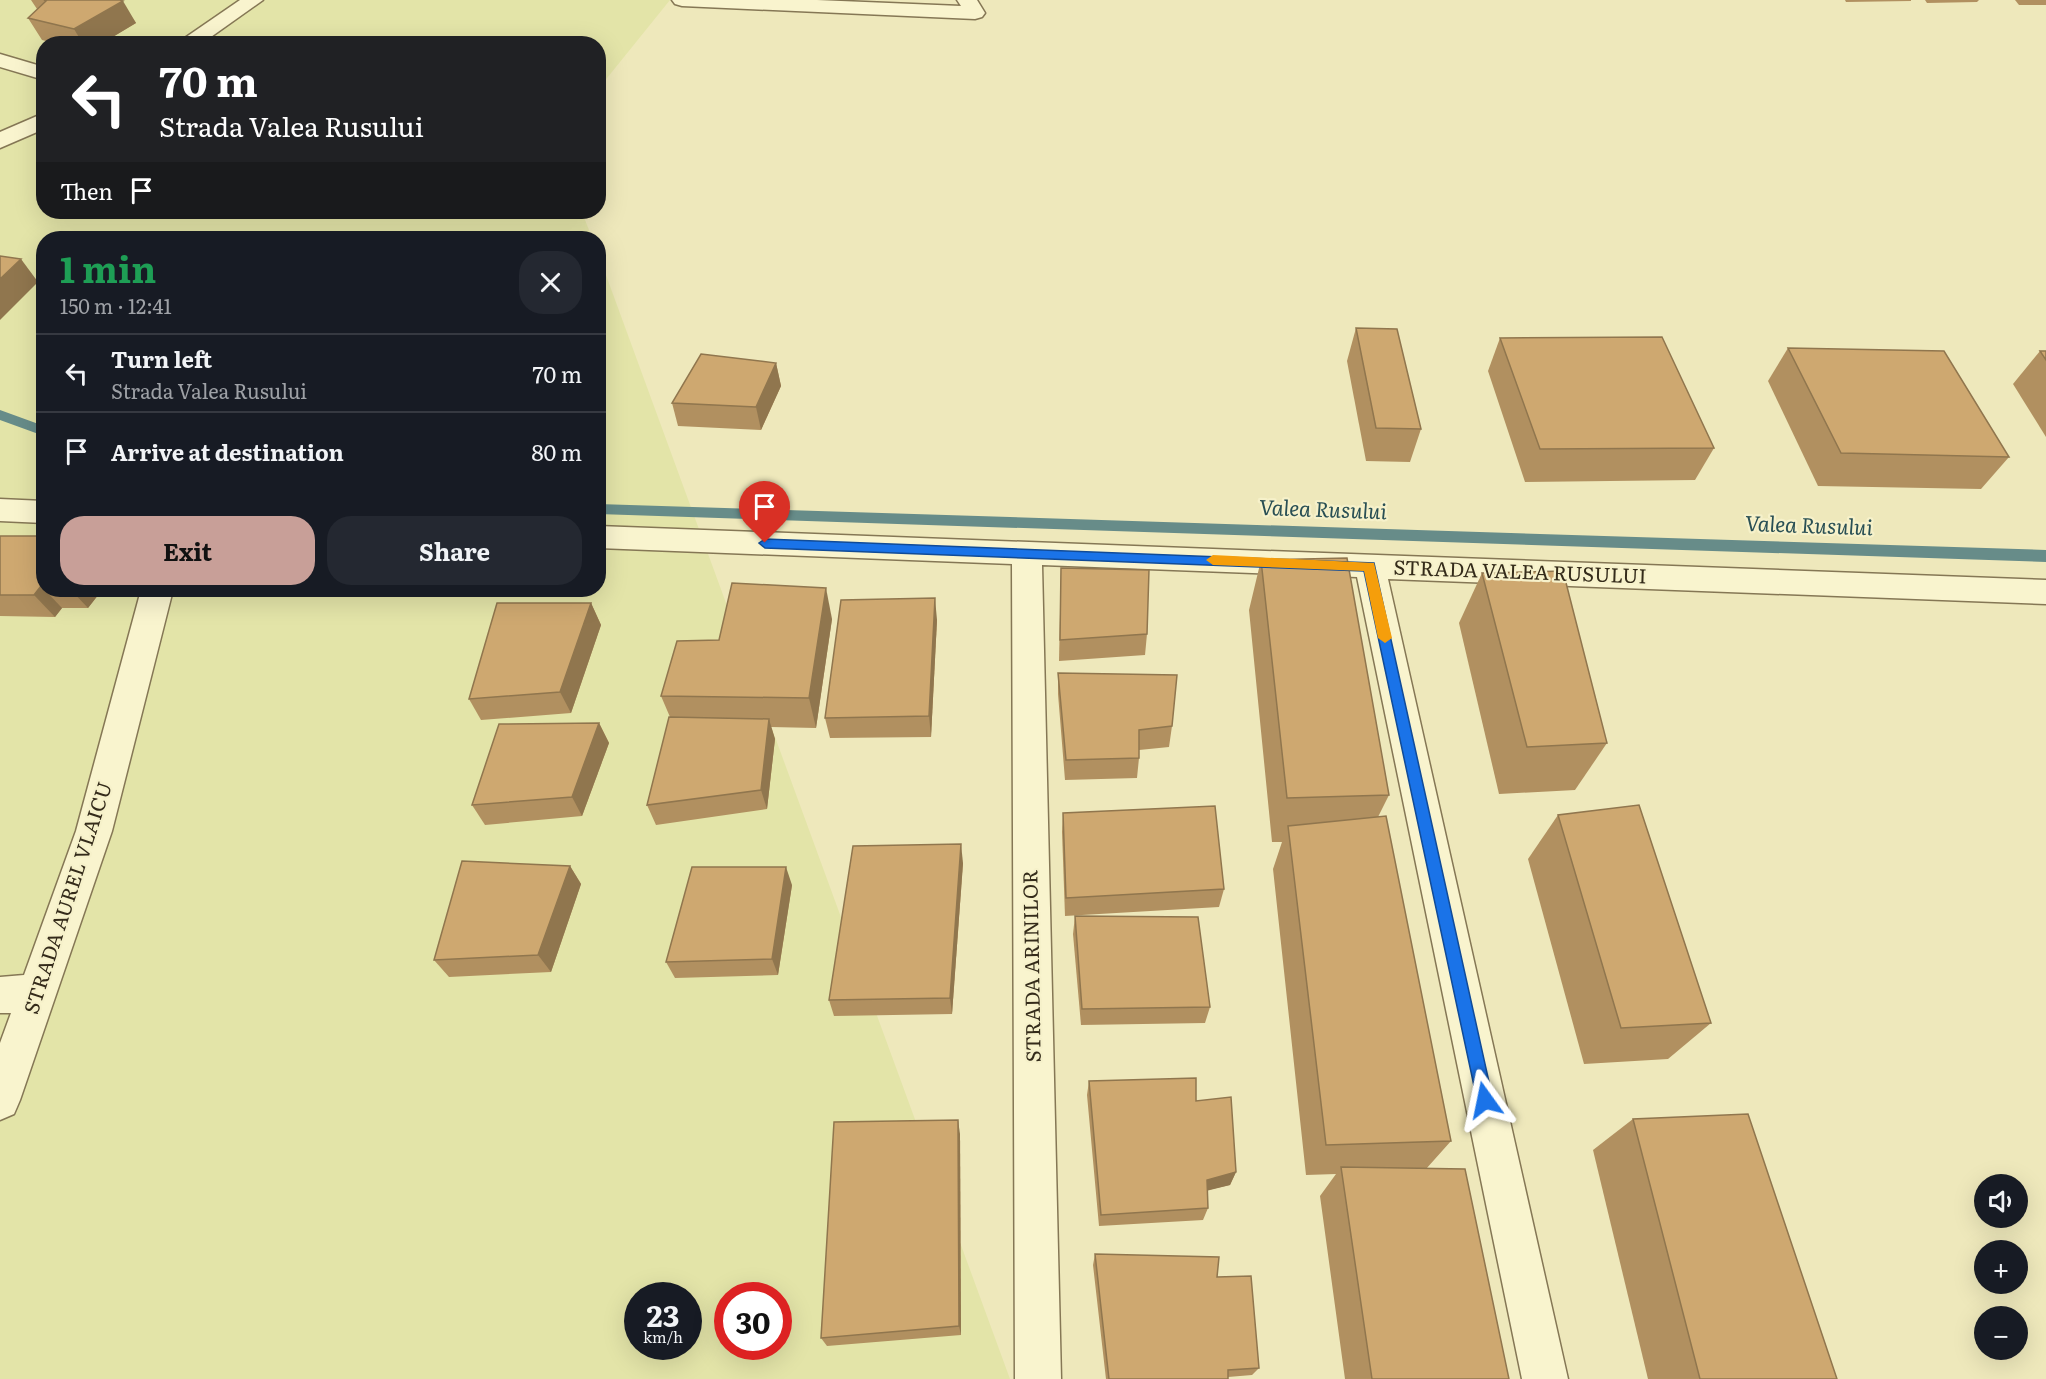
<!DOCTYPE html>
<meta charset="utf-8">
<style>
body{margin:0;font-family:Literata,serif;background:#242831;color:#f1f3f6;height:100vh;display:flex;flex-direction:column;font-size:22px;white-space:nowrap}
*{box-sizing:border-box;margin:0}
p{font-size:20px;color:#9ea1a6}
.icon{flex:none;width:33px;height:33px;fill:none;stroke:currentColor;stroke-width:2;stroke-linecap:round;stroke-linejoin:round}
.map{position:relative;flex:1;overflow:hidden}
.panel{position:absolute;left:36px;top:231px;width:570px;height:366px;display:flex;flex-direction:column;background:#171b24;border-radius:24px;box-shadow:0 6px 24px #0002}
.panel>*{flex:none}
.banner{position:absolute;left:36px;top:36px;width:570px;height:183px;border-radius:24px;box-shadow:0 6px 24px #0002;background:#202124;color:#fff;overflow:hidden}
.fabs{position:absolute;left:1974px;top:1174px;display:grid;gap:12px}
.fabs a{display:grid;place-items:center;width:54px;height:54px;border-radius:50%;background:#171b24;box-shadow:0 6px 24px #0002;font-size:30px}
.speed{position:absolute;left:624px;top:1282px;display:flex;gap:12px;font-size:30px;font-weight:700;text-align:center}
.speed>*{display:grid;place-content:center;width:78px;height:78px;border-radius:50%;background:#171b24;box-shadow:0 6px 24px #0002;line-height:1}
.speed small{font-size:15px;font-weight:400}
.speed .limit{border:9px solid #d22;background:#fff;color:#111}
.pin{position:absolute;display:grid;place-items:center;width:51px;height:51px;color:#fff;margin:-62px -26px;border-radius:50% 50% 50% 0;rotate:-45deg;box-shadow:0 0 6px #0007}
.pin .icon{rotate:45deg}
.me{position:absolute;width:66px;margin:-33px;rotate:348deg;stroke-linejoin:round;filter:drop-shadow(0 0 4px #0008)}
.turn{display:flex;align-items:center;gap:21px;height:126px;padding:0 24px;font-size:27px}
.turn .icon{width:78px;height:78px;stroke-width:2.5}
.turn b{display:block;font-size:42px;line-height:51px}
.then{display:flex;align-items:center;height:57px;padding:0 24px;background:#0003;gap:12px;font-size:22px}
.round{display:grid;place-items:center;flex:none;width:63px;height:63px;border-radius:24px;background:#242831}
.headline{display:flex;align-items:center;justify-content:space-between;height:102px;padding:0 24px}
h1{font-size:36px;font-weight:700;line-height:45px;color:#1e9e55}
.action{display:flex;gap:12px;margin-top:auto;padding:12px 24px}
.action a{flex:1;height:69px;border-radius:24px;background:#c89f98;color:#111;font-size:24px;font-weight:700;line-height:69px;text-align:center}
.action a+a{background:#242831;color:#f1f3f6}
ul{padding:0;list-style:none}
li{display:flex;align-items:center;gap:18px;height:78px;padding:0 24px;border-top:2px solid #363941}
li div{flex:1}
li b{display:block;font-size:22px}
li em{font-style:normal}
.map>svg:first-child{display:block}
.farmland{fill:#e3e4a8;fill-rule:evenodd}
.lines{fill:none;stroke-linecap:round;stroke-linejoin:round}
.stream{fill:#678c89;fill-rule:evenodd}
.street-casing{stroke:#857755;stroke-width:3}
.street{fill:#f9f4ce;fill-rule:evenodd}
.wall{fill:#b19060}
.shaded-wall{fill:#90764e}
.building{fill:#cea870;stroke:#90764e;stroke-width:1.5}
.route{fill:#1a73e8;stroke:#114b97;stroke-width:1.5}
.slow{fill:#f59e0b}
.labels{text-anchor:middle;stroke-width:4.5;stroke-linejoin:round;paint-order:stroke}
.street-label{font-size:20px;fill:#342b1a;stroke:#f6f1ca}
.water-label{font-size:21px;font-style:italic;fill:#294f54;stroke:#f6f1ca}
</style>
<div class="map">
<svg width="2046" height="1379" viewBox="0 0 2046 1379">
<rect width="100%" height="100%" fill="#eee8bb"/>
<!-- farmland -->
<path class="farmland" d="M0 0H670L599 88 598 44H44V212H582L592 238H44V590H598L599 256 1010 1379H0ZM638 1296H688V1347H638ZM728 1296H778V1347H728Z"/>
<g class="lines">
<!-- stream -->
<g class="stream">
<polygon points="0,410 44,426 44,436 0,420"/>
<polygon points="598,504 2046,550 2046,562 598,514"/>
</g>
<defs>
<g id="street">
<polygon points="240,0 263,0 201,44 176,44"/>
<polygon points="672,0 817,0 961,6 957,0 977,0 985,13 982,17 975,19 682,6 675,4"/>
<polygon points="0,54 44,67 44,80 0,67"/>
<polygon points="44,113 44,129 0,148 0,132"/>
<polygon points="0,499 44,501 44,523 0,521"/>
<polygon points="598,526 2046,580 2046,604 1388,579 1568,1379 1522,1379 1357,577 1042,565 1061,1379 1015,1379 1012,564 598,548"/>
<polygon points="141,590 173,590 112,831 20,1100 14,1114 0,1120 0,1043 11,1013 0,1013 0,977 24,975 76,831"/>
</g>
</defs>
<!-- street casing -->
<use href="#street" class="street-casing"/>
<!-- street -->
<use href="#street" class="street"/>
</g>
<!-- wall -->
<g class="wall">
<polygon points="31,0 120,0 136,23 101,44 57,44 42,40 28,18 37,9"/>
<polygon points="1845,0 1911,0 1911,1 1846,2"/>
<polygon points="1925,0 1979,0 1977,2 1927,3"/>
<polygon points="2015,0 2046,0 2046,5 2019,5"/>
<polygon points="1356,328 1421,429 1410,462 1366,461 1347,361"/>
<polygon points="1500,338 1714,448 1695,480 1525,482 1488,371"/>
<polygon points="1788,348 2009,457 1981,489 1818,486 1768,381"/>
<polygon points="2040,351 2046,351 2046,437 2013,384"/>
<polygon points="776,363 781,386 761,430 678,426 672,403"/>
<polygon points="0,536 44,536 44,590 102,590 88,608 62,608 55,617 0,616"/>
<polygon points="1261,560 1389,795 1378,817 1451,1141 1426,1169 1509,1379 1345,1379 1320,1196 1336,1174 1306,1175 1273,869 1282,842 1272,842 1249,610"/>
<polygon points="1061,568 1147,634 1145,655 1059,661"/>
<polygon points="1482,573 1607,743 1575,790 1499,794 1459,623"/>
<polygon points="591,603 601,625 571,713 481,720 469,699"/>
<polygon points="832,619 816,728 771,727 775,739 767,809 656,825 647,805 670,717 661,696 719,640"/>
<polygon points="937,620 931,737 830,738 825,718"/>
<polygon points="1058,673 1172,726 1169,747 1139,750 1139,758 1137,778 1065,780 1058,694"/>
<polygon points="599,723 609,743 582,816 485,825 472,805"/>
<polygon points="1063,813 1224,889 1219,907 1065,916 1062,832"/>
<polygon points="1558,815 1711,1023 1668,1059 1584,1064 1528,859"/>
<polygon points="963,863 952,1014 834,1016 829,1000"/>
<polygon points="570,866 581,884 551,972 449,977 434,960"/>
<polygon points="792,885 778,975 675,978 666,962"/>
<polygon points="1075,916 1210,1007 1205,1023 1081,1025 1073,934"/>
<polygon points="1089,1081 1196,1101 1236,1172 1230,1185 1208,1190 1208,1208 1203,1220 1099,1226 1087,1095"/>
<polygon points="1633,1119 1837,1379 1648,1379 1593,1150"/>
<polygon points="960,1134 961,1335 827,1346 821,1338"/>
<polygon points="1095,1254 1259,1368 1252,1375 1228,1377 1228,1379 1106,1379 1093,1265"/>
</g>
<!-- shaded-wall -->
<g class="shaded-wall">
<polygon points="123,1 136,23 101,44 83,44 74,29"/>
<polygon points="21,259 38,282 0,320 0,279"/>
<polygon points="776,363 781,386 761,430 756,407"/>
<polygon points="41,586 62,608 55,617 34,595"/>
<polygon points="826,588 832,619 816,728 809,698"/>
<polygon points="71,590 102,590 88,608"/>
<polygon points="935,598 937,620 931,737 929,716"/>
<polygon points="591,603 601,625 571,713 560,692"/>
<polygon points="769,719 775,739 767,809 761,790"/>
<polygon points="599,723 609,743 582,816 572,797"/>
<polygon points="961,844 963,863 952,1014 950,998"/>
<polygon points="570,866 581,884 551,972 538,955"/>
<polygon points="786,867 792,885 778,975 772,959"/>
<polygon points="958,1120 960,1134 961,1335 959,1326"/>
<polygon points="1236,1172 1230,1185 1202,1192 1207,1180"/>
</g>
<!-- building -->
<g class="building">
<polygon points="44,0 120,0 123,1 74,29 28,18 46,1"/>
<polygon points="0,256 21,259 0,279"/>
<polygon points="1356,328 1397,329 1421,429 1376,428"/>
<polygon points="1662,337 1714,448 1540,449 1500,338"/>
<polygon points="1788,348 1944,351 2009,457 1841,453"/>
<polygon points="2040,351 2046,351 2046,360"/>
<polygon points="701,354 776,363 756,407 672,403"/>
<polygon points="0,536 44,536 44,586 41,586 34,595 0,595"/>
<polygon points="1347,558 1389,795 1287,798 1261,560"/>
<polygon points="1061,568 1149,570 1147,634 1060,640"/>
<polygon points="1563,571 1607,743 1527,747 1482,573"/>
<polygon points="732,583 826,588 809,698 661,696 677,641 719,640"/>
<polygon points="935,598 929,716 825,718 841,600"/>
<polygon points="497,603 591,603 560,692 469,699"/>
<polygon points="1058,673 1177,675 1172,726 1139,730 1139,758 1066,760"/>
<polygon points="669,717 769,719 761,790 647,805"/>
<polygon points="599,723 572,797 472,805 499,724"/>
<polygon points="1639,805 1711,1023 1621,1028 1558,815"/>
<polygon points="1215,806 1224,889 1066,898 1063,813"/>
<polygon points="1386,816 1451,1141 1326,1145 1288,826"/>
<polygon points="961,844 950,998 829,1000 853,846"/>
<polygon points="462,861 570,866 538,955 434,960"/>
<polygon points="692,867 786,867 772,959 666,962"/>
<polygon points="1075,916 1198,917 1210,1007 1082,1009"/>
<polygon points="1196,1078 1196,1101 1231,1097 1236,1172 1207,1180 1208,1208 1101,1215 1089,1081"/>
<polygon points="1748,1114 1837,1379 1700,1379 1633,1119"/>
<polygon points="958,1120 959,1326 821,1338 834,1122"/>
<polygon points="1341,1167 1465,1169 1509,1379 1372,1379"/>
<polygon points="1095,1254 1219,1257 1217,1277 1251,1276 1259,1368 1228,1370 1228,1379 1109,1379"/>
</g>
<!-- route -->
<polygon class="route" points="765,539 1374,563 1493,1100 1491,1106 1485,1109 1479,1106 1477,1100 1364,571 765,548 759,543"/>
<!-- slow -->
<polygon class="slow" points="1213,555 1374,563 1392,638 1385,643 1378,638 1364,571 1213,565 1206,560"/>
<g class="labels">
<!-- street labels -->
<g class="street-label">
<text transform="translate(1520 572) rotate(2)" y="7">STRADA VALEA RUSULUI</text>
<text transform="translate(68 898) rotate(-72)" y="7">STRADA AUREL VLAICU</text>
<text transform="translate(1032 966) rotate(-91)" y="7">STRADA ARINILOR</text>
</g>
<!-- water labels -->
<g class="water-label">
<text transform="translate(1323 510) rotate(2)" y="7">Valea Rusului</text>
<text transform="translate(1809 526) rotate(2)" y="7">Valea Rusului</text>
</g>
</g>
</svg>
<div class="fabs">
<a><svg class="icon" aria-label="sound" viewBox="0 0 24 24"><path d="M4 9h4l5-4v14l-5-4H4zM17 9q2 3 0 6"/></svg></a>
<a>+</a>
<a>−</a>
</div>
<div class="speed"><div>23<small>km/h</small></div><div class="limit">30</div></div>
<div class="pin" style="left:765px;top:543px;background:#d93025"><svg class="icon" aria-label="arrive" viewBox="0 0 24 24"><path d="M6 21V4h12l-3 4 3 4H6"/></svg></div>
<svg class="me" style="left:1485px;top:1100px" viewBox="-20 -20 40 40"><path d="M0-17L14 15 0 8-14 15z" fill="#1a73e8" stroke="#fff" stroke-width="4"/></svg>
<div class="banner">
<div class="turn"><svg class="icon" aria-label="left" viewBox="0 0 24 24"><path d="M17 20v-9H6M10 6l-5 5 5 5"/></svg><div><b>70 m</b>Strada Valea Rusului</div></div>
<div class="then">Then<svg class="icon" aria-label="arrive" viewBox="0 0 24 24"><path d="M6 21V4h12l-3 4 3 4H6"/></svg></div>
</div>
<section class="panel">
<div class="headline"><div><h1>1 min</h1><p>150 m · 12:41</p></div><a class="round"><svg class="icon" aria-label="close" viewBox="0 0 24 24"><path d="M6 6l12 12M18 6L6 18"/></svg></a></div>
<ul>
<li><svg class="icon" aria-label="left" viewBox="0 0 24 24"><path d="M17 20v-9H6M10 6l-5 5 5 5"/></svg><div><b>Turn left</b><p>Strada Valea Rusului</p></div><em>70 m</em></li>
<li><svg class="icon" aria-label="arrive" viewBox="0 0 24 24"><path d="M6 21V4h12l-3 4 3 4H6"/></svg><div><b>Arrive at destination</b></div><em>80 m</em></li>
</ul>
<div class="action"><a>Exit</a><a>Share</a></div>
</section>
</div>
